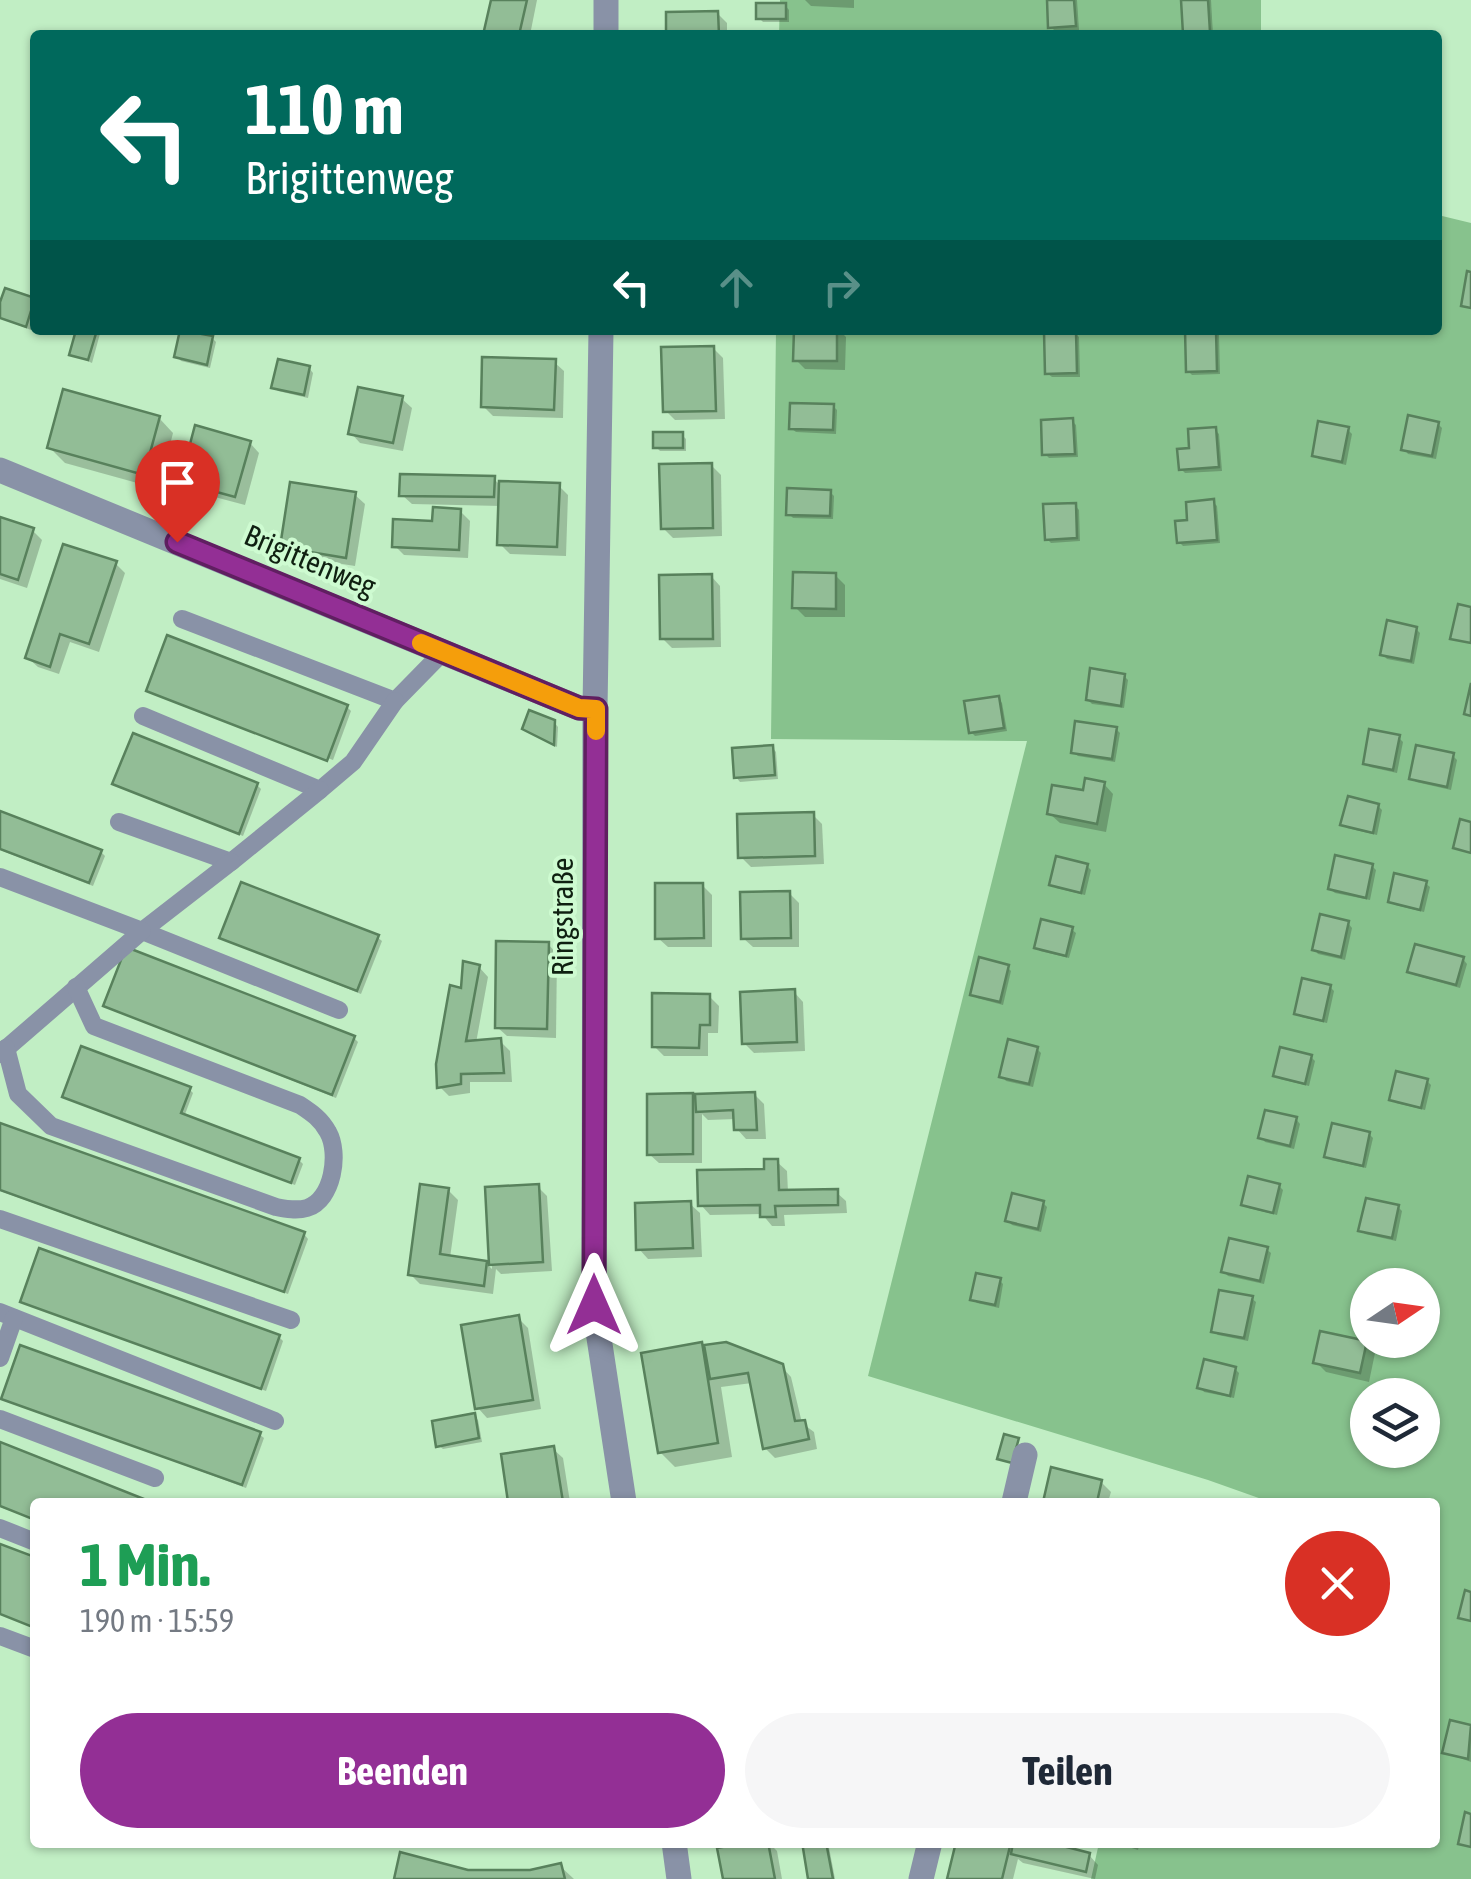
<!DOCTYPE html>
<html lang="de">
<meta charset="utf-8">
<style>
body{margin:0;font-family:"Asap Condensed",sans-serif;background:#f6f6f7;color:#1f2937;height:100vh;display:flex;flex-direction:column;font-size:38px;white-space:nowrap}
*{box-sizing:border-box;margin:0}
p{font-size:32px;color:#747a83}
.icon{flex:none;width:55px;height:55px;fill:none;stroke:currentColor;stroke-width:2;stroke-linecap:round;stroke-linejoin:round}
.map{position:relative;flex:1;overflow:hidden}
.side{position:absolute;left:30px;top:1498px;width:1410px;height:350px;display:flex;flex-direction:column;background:#fff;border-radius:10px;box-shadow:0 2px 8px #0004}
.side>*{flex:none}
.top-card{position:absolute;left:30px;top:30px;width:1412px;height:305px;border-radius:10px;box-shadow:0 2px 8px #0004;background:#00695c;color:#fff;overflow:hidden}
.needle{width:65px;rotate:77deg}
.buttons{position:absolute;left:1350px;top:1268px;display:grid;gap:20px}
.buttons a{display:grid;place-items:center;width:90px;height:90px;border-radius:50%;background:#fff;box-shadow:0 2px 8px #0004;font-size:50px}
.pin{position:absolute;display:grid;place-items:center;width:85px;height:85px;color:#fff;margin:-102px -42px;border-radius:50% 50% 50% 0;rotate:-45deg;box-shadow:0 0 10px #0007}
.pin .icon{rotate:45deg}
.me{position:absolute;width:110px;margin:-55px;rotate:0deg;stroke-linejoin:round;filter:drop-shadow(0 0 8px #0008)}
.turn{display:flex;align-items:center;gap:35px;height:210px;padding:0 50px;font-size:45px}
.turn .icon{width:130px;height:130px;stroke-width:2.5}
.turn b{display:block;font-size:70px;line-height:85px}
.lanes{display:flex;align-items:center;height:95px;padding:0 50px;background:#0003;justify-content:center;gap:50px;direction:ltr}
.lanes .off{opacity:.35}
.round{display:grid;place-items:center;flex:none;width:105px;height:105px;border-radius:52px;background:#f6f6f7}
.head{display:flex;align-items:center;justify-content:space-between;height:170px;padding:0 50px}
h1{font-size:60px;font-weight:700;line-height:75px;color:#1e9e55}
.action{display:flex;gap:20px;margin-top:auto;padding:20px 50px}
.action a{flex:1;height:115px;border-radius:60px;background:#932f95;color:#fff;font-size:40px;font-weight:700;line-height:115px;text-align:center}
.action a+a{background:#f6f6f7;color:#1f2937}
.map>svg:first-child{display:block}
.green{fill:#87c28d;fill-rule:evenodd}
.shadow{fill:#0003}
.building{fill:#92bd96;stroke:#58815c;stroke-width:2.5}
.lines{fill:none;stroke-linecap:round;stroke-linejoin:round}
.service{stroke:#8992a7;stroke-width:18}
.minor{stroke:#8992a7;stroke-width:25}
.route-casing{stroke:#601f61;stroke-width:25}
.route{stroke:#932f95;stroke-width:18}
.slow{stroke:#f59e0b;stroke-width:18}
.labels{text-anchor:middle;stroke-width:8;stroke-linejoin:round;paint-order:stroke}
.street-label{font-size:30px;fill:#0f2011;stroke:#cefbd1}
</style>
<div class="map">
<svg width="1471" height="1879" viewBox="0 0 1471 1879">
<rect width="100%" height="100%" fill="#c1eec4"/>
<!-- green -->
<g class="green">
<polygon points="780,0 1261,0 1261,35 779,35"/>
<path d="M1438 215 1471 223V1879H1091L1099 1843 1435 1842V1502H1270L1208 1480 868 1376 1027 741 771 739 776 330H1438ZM1368 1285H1422V1340H1368ZM1368 1395H1422V1450H1368Z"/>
</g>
<!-- shadow -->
<g class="shadow">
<polygon points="493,0 537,0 530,35 486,35"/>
<polygon points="805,0 854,0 854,8 811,6"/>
<polygon points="1049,0 1077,0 1079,30 1055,31 1051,27"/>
<polygon points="1184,0 1211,0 1213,35 1185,33"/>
<polygon points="785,5 789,10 789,22 763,22 759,18"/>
<polygon points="717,13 727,23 727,35 668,35"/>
<polygon points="6,291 35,301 31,330 0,318"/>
<polygon points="79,330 101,330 92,363 72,354"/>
<polygon points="444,330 489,330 489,334"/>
<polygon points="796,330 839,330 846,337 845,370 805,369 796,360"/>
<polygon points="1215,331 1219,335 1220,374 1192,375 1188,371"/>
<polygon points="1075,333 1079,337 1080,377 1052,377 1047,373"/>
<polygon points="212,338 216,342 210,368 181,361 177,356"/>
<polygon points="713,348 723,358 725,419 675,420 666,411"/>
<polygon points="554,362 564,371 563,418 493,416 483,406"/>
<polygon points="309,368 313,373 308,398 278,391 274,387"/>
<polygon points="402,399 412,408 403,451 360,443 351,433"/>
<polygon points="833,406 837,410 836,434 796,432 791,428"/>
<polygon points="159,418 173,433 159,489 65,463 50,448"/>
<polygon points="1072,421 1076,425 1078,457 1049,458 1045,454"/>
<polygon points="1438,424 1442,428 1436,459 1408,454 1404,449"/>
<polygon points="1215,430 1219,434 1222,471 1185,473 1181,469 1192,450"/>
<polygon points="1348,430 1352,434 1346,465 1319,459 1314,455"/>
<polygon points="682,435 686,439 686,451 660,451 656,447"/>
<polygon points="250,443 259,453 245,505 192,491 182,481"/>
<polygon points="711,465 721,475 722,536 673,538 663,528"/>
<polygon points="493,478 502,487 559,486 568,495 566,556 510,554 500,544 501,506 412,504 402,495"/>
<polygon points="830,492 834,496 833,519 793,518 789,514"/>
<polygon points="355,495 365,504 355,566 292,556 283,546"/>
<polygon points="1213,502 1217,506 1220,543 1183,546 1179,542 1190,523"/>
<polygon points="1075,505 1079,510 1080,541 1051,543 1047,539"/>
<polygon points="460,511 470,521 468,558 404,555 395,546"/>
<polygon points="0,520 32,530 42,540 27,588 0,579"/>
<polygon points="116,564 125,573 99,652 70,642 59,674 38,667 28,658"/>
<polygon points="835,575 845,585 845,617 805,617 795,607"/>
<polygon points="711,576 720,586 721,647 672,648 662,638"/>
<polygon points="1416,629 1420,633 1414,664 1387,659 1382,654"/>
<polygon points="1124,676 1128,680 1124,708 1092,704 1088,700"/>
<polygon points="151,690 347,707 351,711 333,760"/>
<polygon points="998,698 1002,703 1007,731 975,736 971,732"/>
<polygon points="554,722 558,727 557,747 525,729"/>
<polygon points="1116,729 1120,733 1115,762 1078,756 1073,752"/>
<polygon points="1399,738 1403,742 1397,773 1370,767 1365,763"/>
<polygon points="772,747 776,752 778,779 740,782 736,777"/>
<polygon points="1453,756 1457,760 1451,790 1416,782 1412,778"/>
<polygon points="115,783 257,785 261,789 243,836"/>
<polygon points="1104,784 1113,794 1106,832 1060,823 1050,814"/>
<polygon points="1378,806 1382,810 1377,835 1347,828 1343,824"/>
<polygon points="0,814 101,852 105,856 93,886 0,850"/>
<polygon points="813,815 822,824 824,864 751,867 741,857"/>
<polygon points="1087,866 1091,870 1085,895 1056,888 1052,884"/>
<polygon points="1372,866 1376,870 1370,900 1335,893 1330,889"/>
<polygon points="1425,883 1430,887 1424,912 1395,905 1390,901"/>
<polygon points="702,885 712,895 712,947 668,947 658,938"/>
<polygon points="789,893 799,903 799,947 753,947 743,938"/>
<polygon points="1348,923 1352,928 1345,960 1318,954 1314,949"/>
<polygon points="1071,929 1076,933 1069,958 1040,951 1036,947"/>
<polygon points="377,937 382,941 361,994 222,938"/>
<polygon points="548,944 557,954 556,1038 507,1036 497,1027"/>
<polygon points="1463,959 1467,964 1460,988 1414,975 1410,971"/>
<polygon points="479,967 488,977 476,1043 500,1041 510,1051 512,1082 470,1082 470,1093 449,1096 440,1087 463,991"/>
<polygon points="1007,967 1011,971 1003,1005 977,998 972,994"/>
<polygon points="1330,987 1334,991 1327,1023 1301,1017 1296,1013"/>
<polygon points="794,992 803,1002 805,1051 754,1053 744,1043"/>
<polygon points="709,996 719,1006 718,1033 708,1033 708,1056 664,1056 654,1046"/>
<polygon points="106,1006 354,1038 358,1042 336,1098"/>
<polygon points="1037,1049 1041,1053 1033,1087 1006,1081 1002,1076"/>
<polygon points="1311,1057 1315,1061 1309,1086 1280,1079 1276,1075"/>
<polygon points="1427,1081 1431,1085 1425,1110 1396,1103 1392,1099"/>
<polygon points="189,1089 193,1093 184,1117 299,1160 303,1164 295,1185 65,1096"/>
<polygon points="754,1094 764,1104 766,1139 746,1139 737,1129 736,1119 708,1120 702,1114 702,1163 659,1163 649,1154 692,1096 698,1102"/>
<polygon points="1296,1119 1300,1124 1294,1149 1265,1142 1261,1137"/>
<polygon points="0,1126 304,1234 308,1239 288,1294 0,1191"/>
<polygon points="1369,1134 1373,1138 1366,1168 1331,1160 1327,1156"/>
<polygon points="777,1162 787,1171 788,1192 836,1192 846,1201 847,1213 784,1215 785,1226 772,1226 762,1214 710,1215 701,1205 767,1171"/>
<polygon points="1279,1186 1283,1190 1277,1215 1248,1208 1244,1204"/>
<polygon points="538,1187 547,1196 552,1271 501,1274 496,1269 493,1294 420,1284 411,1275 448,1190 458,1200 450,1258 486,1263 492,1269 488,1190"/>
<polygon points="1043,1203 1047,1207 1041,1232 1012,1225 1008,1221"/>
<polygon points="690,1204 700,1213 702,1257 648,1259 639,1249"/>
<polygon points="1398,1207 1402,1211 1396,1241 1365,1234 1361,1230"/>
<polygon points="1266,1249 1271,1253 1264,1284 1228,1276 1224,1272"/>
<polygon points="999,1280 1003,1284 999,1308 977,1303 973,1299"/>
<polygon points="1251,1298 1256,1302 1248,1341 1218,1335 1213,1331"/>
<polygon points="23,1302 279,1337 283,1341 266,1391"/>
<polygon points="518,1318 528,1328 541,1409 487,1418 478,1408"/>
<polygon points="726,1344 781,1366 791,1377 802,1423 814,1432 817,1449 775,1458 765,1448 752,1383 721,1387 732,1457 675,1467 660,1452 701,1345"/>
<polygon points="1365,1344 1375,1353 1369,1382 1326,1372 1316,1362"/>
<polygon points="1235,1369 1239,1373 1234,1398 1204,1392 1200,1387"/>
<polygon points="4,1398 259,1434 264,1438 246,1488"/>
<polygon points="474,1416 478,1420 482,1442 443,1449 438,1445"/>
<polygon points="0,1444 147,1502 35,1502 35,1520 0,1507"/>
<polygon points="553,1449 563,1458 570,1502 511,1502 504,1456"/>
<polygon points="1053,1470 1101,1482 1111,1492 1108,1502 1045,1502"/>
<polygon points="1451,1723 1471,1728 1471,1762 1444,1752"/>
<polygon points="768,1842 777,1851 782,1879 725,1879"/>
<polygon points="804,1842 828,1842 835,1879 811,1879"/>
<polygon points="1010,1842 1015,1847 1089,1855 1098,1865 1095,1879 1023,1863 1018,1859 1013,1879 950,1879"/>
<polygon points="1113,1842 1140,1842 1138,1850"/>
<polygon points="560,1866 574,1879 396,1879 468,1872 530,1872"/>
</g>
<!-- building -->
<g class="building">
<polygon points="491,0 527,0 519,35 483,35"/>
<polygon points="1047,0 1074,0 1076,26 1048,28"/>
<polygon points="1181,0 1208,0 1210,32 1183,34"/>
<rect x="756" y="3" width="30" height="16"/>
<polygon points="718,11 719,35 666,35 666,12"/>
<polygon points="1467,271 1471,272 1471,308 1461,306"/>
<polygon points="5,288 35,298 26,327 0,318 0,302"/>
<polygon points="76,330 97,330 88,360 69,355"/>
<polygon points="180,330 213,336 207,365 174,357"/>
<polygon points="794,330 837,330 837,361 793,361"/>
<polygon points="1185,330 1216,330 1217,371 1186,372"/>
<polygon points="1076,331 1077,373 1045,374 1044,332"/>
<polygon points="714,346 716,411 663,412 661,347"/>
<polygon points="482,357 556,359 554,410 481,407"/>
<polygon points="278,359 310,366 304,395 271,388"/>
<polygon points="358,387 403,396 393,443 348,434"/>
<polygon points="63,389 160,416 144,475 47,448"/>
<polygon points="790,403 834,404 833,430 789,429"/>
<polygon points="1408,415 1439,422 1432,456 1401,450"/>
<polygon points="1073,418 1075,454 1042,455 1041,420"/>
<polygon points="1318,421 1349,427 1342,462 1312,456"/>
<polygon points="195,425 251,441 235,497 180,482"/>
<polygon points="1216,427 1219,467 1179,470 1177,449 1189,448 1188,429"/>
<rect x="653" y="432" width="30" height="16"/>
<polygon points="712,463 713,528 661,529 659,464"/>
<polygon points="400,474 495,476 494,497 399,496"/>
<polygon points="499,481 560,483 557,547 497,545"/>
<polygon points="290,482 356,492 346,558 280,547"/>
<polygon points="787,488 831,490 830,516 786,515"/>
<polygon points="1214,499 1217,540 1177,543 1175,521 1187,520 1186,502"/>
<polygon points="1076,503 1077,538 1045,540 1043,504"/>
<polygon points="433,507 461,509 459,550 392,547 393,519 432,521"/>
<polygon points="0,517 34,528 18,580 0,574"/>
<polygon points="63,544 117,561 89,644 60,634 50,667 25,658"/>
<polygon points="793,572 836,573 836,609 792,608"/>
<polygon points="712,574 713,639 660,639 659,575"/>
<polygon points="1458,604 1471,607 1471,643 1450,639"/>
<polygon points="1387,620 1417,627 1411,661 1380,655"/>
<polygon points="167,635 348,705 327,761 146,691"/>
<polygon points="1090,668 1125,674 1121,706 1086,700"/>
<polygon points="1471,683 1471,716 1464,714"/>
<polygon points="999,696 1004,728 969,733 964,701"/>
<polygon points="529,710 555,720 554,745 522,729"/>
<polygon points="1075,721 1117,727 1112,759 1071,753"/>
<polygon points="1369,729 1400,735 1393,770 1363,764"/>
<polygon points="133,733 258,783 239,834 112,784"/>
<polygon points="773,745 775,775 734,778 732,748"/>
<polygon points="1416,745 1454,753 1447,787 1409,779"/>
<polygon points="1085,778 1105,782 1097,824 1047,814 1052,785 1083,790"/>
<polygon points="1348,796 1379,804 1373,833 1340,825"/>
<polygon points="0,811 102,850 89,883 0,849"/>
<polygon points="814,812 815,856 738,858 737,814"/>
<polygon points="1460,819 1471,822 1471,853 1453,848"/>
<polygon points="1335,855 1373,864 1366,898 1328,889"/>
<polygon points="1056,856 1088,864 1081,893 1049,885"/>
<polygon points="1394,873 1427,881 1420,910 1388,902"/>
<polygon points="241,882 379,935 357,991 219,938"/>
<polygon points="655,883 703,883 704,938 655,939"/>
<polygon points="790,891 791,938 741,939 740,892"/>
<polygon points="1320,914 1349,921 1341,957 1312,950"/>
<polygon points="1041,919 1073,927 1066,956 1034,948"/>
<polygon points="496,941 549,942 547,1029 495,1028"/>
<polygon points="1415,944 1464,957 1456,985 1407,972"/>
<polygon points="126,947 355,1036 332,1095 103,1006"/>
<polygon points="979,957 1009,965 1000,1002 970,995"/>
<polygon points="463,961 480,965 466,1041 501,1038 504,1073 461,1074 461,1084 437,1088 436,1064 450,985 461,988"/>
<polygon points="1302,978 1331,985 1323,1021 1294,1014"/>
<polygon points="795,989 797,1042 742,1044 740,992"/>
<polygon points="652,993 710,994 710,1025 700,1025 699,1048 652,1047"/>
<polygon points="1008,1039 1038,1047 1029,1084 999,1077"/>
<polygon points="81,1046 191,1087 181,1113 300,1158 291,1183 62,1097"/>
<polygon points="1280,1047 1312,1055 1305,1084 1273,1076"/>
<polygon points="1396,1071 1428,1079 1421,1108 1389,1100"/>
<polygon points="755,1092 757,1130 734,1130 733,1110 696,1112 695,1094"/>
<polygon points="693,1093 693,1154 647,1155 647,1094"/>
<polygon points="1265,1110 1297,1117 1290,1146 1258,1138"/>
<polygon points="0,1123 305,1232 284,1292 0,1190"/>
<polygon points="1332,1123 1370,1132 1363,1166 1324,1157"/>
<polygon points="764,1159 778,1159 779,1190 838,1189 838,1205 775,1206 776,1217 760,1217 760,1205 698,1206 697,1170 764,1169"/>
<polygon points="1248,1176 1280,1184 1273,1213 1241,1205"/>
<polygon points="420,1184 449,1188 440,1254 487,1261 484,1286 408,1275"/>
<polygon points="539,1184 543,1262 489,1265 485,1187"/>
<polygon points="1012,1193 1044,1201 1038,1229 1005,1221"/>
<polygon points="1366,1198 1399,1205 1392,1238 1358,1231"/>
<polygon points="691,1201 693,1248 636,1250 635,1203"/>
<polygon points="1229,1238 1268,1247 1260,1281 1221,1272"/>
<polygon points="39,1248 280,1335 261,1389 20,1302"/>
<polygon points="976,1273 1001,1278 995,1305 970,1300"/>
<polygon points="1219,1290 1253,1296 1244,1338 1211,1332"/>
<polygon points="519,1315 533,1400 475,1409 461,1325"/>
<polygon points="1320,1331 1367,1341 1360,1373 1313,1363"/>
<polygon points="702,1342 718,1443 658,1453 641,1353"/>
<polygon points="726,1342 783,1364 795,1421 805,1420 809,1439 763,1449 748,1373 710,1379 704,1345"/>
<polygon points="20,1345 261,1432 242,1485 1,1399"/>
<polygon points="1204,1359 1236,1367 1230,1396 1197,1388"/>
<polygon points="475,1413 479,1438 436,1447 432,1421"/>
<polygon points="1004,1434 1019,1438 1012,1463 997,1459"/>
<polygon points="0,1442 149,1501 148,1502 35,1502 35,1520 0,1506"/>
<polygon points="554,1446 563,1502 508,1502 501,1454"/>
<polygon points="1051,1467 1102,1480 1097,1502 1043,1502"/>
<polygon points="0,1544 35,1557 35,1628 0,1614"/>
<polygon points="1465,1590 1471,1592 1471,1621 1458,1618"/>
<polygon points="1450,1720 1471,1725 1468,1759 1442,1753"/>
<polygon points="1465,1812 1471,1814 1471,1847 1458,1844"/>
<polygon points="748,1842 768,1842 775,1879 723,1879 717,1848"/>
<polygon points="802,1842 826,1842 833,1879 808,1879"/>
<polygon points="956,1842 1011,1842 1002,1879 947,1879"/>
<polygon points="1013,1842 1047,1842 1090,1853 1086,1872 1011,1854"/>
<polygon points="400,1852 468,1870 530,1870 561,1863 565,1879 394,1879"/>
</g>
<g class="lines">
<!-- service -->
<g class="service">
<polyline points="182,619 395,701 443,652"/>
<polyline points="143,716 320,790 353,762 395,701"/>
<polyline points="119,822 231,862 320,790"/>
<polyline points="231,862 142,931 339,1010"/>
<polyline points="0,877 142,931 0,1054"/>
<path d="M6 1048 18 1094 51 1126 276 1207C286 1209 297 1211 307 1208 333 1200 340 1153 328 1132 321 1119 312 1113 300 1105L94 1026 76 987"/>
<polyline points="0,1219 291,1320"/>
<polyline points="0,1312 275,1421"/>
<polyline points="0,1358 14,1318"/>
<polyline points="0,1419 155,1478"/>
<polyline points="0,1528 35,1542"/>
<polyline points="0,1636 35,1649"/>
</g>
<!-- minor -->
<g class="minor">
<polyline points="606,35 606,0"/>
<polyline points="601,330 595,709 594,1305 624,1502"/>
<polyline points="0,470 579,708 595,709"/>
<polyline points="1014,1502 1025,1455"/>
<polyline points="674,1842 679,1879"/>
<polyline points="921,1879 930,1842"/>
</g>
</g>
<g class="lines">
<defs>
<polyline id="route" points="177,542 579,708 596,709 594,1305"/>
</defs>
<!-- route casing -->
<use href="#route" class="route-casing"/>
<!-- route -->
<use href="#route" class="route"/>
<!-- slow -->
<polyline class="slow" points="421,643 579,708 596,709 596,731"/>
</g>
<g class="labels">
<!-- street labels -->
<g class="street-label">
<text transform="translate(310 561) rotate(23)" y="10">Brigittenweg</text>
<text transform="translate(563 917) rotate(-90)" y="10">Ringstraße</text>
</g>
</g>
</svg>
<div class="buttons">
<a><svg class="needle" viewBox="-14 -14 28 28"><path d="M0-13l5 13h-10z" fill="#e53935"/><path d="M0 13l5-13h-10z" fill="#747a83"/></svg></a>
<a><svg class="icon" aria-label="layers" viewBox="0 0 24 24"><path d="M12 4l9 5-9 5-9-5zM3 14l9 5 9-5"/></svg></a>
</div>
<div class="pin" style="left:177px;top:542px;background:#d93025"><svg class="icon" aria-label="arrive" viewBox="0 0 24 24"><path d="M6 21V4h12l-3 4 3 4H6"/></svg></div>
<svg class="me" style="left:594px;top:1305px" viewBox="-20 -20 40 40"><path d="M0-17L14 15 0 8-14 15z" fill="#932f95" stroke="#fff" stroke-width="4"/></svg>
<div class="top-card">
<div class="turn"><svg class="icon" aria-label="left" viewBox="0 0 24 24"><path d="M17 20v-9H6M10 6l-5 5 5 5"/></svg><div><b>110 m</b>Brigittenweg</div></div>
<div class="lanes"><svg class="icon" aria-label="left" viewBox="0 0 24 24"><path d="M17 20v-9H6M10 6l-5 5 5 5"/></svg><svg class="icon off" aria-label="ahead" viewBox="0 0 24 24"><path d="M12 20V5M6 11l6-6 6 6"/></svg><svg class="icon off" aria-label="right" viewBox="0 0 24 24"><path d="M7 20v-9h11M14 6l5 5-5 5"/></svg></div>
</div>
<section class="side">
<div class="head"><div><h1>1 Min.</h1><p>190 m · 15:59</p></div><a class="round" style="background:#d93025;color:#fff"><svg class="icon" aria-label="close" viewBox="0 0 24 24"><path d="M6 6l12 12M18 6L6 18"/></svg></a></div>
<div class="action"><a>Beenden</a><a>Teilen</a></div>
</section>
</div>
